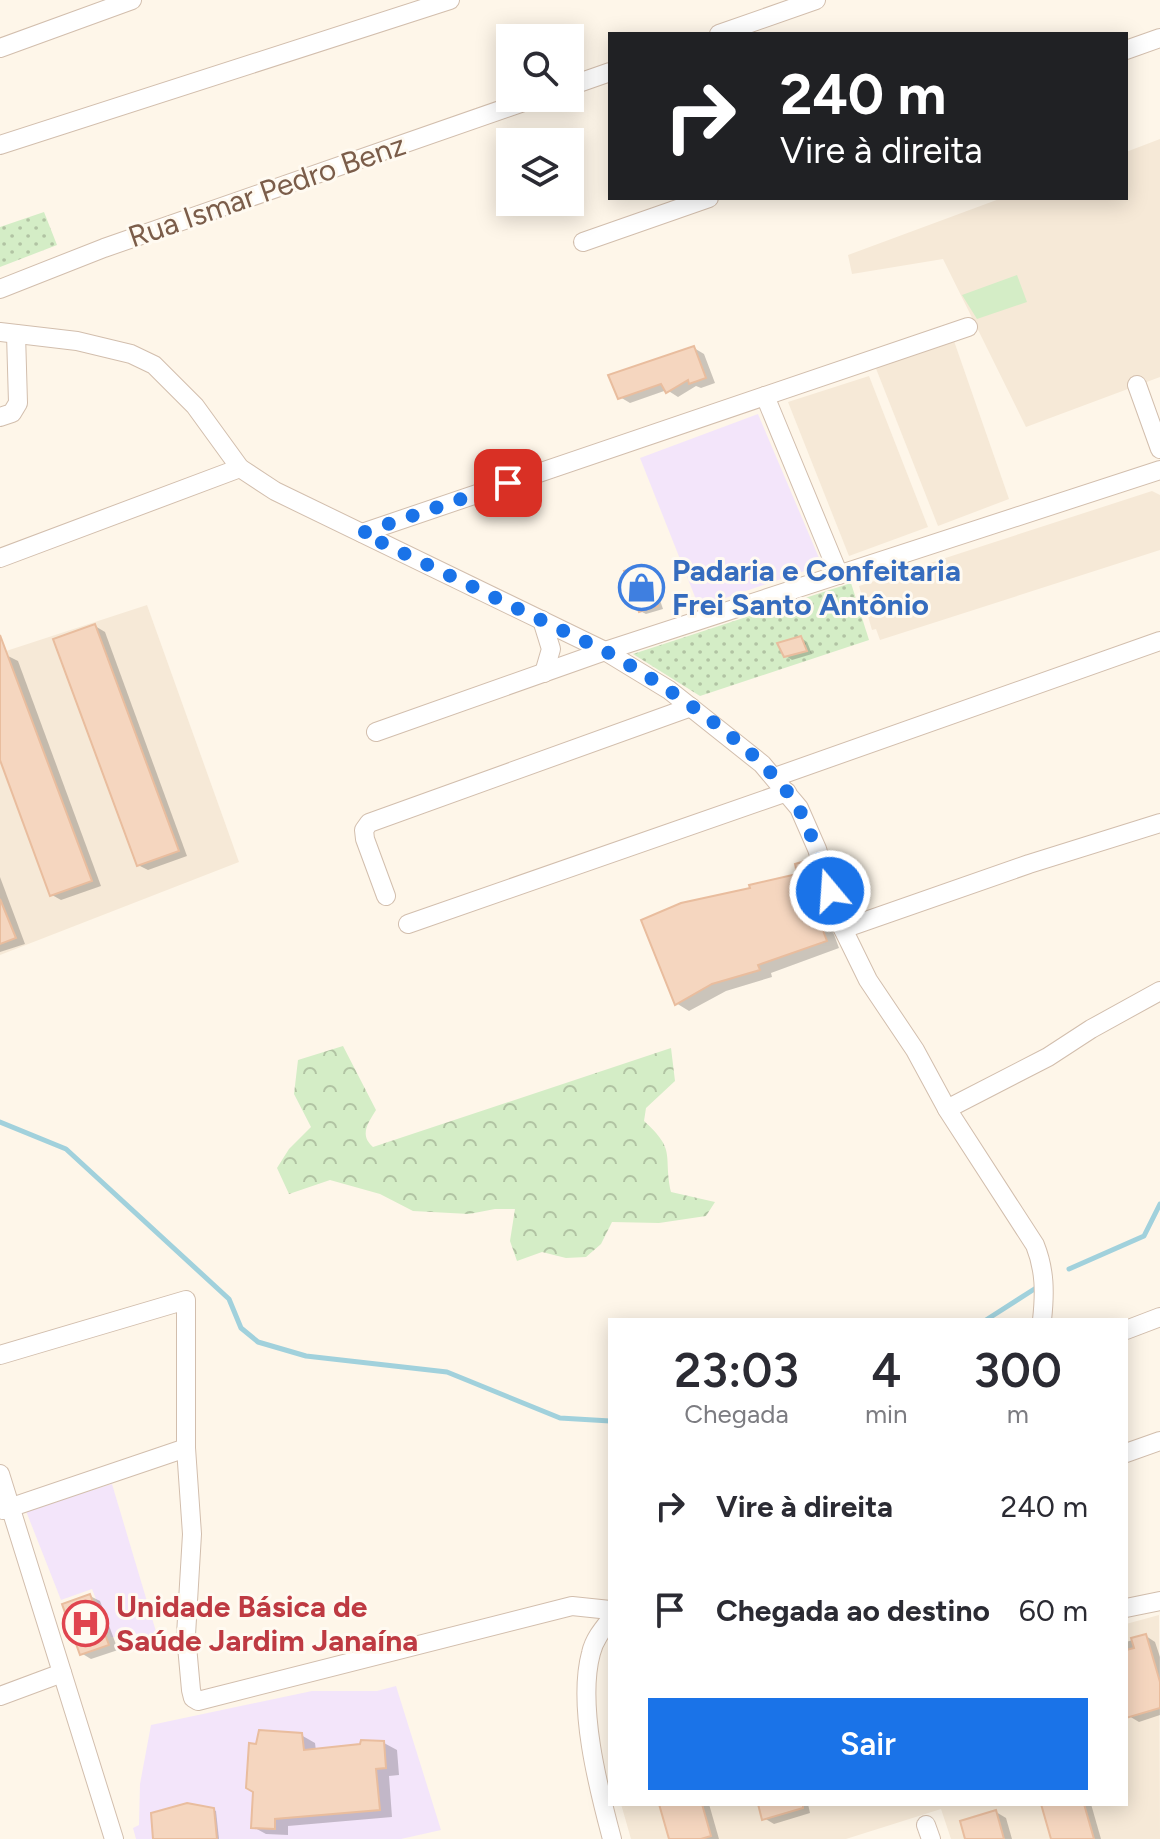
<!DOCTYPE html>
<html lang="pt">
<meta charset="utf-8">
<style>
body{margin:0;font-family:Figtree,sans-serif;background:#f2f2f3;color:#2b2b33;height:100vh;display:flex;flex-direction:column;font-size:30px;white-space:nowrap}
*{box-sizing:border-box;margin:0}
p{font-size:26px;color:#7c7c81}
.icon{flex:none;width:44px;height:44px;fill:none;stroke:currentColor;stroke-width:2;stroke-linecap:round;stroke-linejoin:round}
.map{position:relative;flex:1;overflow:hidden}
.sheet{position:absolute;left:608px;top:1318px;width:520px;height:488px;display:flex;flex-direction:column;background:#fff;border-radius:0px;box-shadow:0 4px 20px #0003}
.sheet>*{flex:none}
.hud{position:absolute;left:608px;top:32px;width:520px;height:168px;border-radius:0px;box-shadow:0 4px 20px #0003;background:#202124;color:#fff;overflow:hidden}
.controls{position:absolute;left:496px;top:24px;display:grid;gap:16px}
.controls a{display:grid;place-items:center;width:88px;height:88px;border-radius:0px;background:#fff;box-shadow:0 4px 20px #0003;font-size:40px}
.pin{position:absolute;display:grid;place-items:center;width:68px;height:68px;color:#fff;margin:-34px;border-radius:16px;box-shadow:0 4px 12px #0006}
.me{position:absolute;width:88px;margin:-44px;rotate:342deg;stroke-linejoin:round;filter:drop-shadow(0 0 6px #0008)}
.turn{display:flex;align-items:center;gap:28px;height:168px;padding:0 40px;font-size:36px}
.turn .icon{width:104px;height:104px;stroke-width:2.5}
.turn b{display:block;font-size:56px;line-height:68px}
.eta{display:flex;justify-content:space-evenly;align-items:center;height:136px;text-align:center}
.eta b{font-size:48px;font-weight:600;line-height:56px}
.button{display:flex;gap:16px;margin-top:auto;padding:16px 40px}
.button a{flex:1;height:92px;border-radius:0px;background:#1a73e8;color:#fff;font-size:32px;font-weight:600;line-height:92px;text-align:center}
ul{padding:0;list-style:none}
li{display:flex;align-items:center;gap:24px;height:104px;padding:0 40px}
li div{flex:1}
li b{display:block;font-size:30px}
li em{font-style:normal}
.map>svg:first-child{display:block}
.residential{fill:#f6e9d7}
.education{fill:#f3e5fa}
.grass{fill:#d4edc6}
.forest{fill:url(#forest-crowns)}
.park{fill:url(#park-dots)}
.shadow{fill:#0003}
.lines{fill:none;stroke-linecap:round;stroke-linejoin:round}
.stream{stroke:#a1d1dc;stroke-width:5}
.building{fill:#f5d6bf;stroke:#e9bd9e;stroke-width:2}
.minor-casing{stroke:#d2bead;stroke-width:20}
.minor{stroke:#fff;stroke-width:18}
.route{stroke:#1a73e8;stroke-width:14;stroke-dasharray:0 25.2}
.labels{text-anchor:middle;stroke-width:6;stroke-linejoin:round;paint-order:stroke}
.street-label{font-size:30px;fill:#7b5d4a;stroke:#fffaf1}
.shop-label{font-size:30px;font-weight:bold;fill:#366cbe;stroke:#fffaf1;text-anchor:start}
.health-label{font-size:30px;font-weight:bold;fill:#be3a42;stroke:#fffaf1;text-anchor:start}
</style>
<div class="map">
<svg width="1160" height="1839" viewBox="0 0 1160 1839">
<defs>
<pattern id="forest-crowns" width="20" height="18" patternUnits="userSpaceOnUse" patternTransform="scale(2)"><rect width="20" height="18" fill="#d4edc6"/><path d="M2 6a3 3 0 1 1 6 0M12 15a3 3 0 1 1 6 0" fill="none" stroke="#b1c3a3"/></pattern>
<pattern id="park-dots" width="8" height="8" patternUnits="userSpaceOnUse" patternTransform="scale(2)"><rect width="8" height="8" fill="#d4edc6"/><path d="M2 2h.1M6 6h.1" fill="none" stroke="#b1c3a3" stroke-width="1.8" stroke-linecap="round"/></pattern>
</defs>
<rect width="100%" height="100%" fill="#fef6e9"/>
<!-- residential -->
<g class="residential">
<polygon points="1160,139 1160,377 1026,427 943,259 852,274 848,255 1002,198 1126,198 1126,152"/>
<polygon points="954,341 1009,499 938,526 875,366"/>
<polygon points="869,376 928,527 849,556 788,402"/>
<polygon points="1152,491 1160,495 1160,550 880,640 876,629 872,630 859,586"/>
<polygon points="147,605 239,862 0,955 0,653"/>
<polygon points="1159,1615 1160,1839 951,1839 941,1809 846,1839 631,1839 621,1804 1126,1804 1126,1624"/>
</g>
<!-- education -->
<g class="education">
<polygon points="758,414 822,565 699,607 640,458"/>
<polygon points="112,1484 160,1645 121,1643 117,1637 111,1637 92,1589 61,1600 26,1511"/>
<polygon points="396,1686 441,1830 401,1839 136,1839 133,1828 139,1825 140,1784 151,1725 312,1691 377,1691"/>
</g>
<!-- grass -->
<polygon class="grass" points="1017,275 1027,302 977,319 962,295"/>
<!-- forest -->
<path class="forest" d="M343 1046 376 1110C368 1123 359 1135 373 1147L671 1048 675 1081 646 1108 644 1121C677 1151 663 1154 671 1192L715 1202 706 1216 659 1223 612 1222 601 1244 586 1257 566 1258 542 1252 517 1261 510 1241 515 1209H495L469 1214 413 1211 380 1194 330 1180 289 1194 277 1168 289 1149 311 1127 294 1094 298 1060Z"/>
<!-- park -->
<g class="park">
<polygon points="44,212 57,245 0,267 0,227"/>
<polygon points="851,583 869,640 700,696 633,654"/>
</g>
<!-- shadow -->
<g class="shadow">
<polygon points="694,348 704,354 715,383 701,388 696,386 678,397 667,390 630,403 620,397"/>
<polygon points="644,567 650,571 663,609 646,614 640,611"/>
<polygon points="95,626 105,632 187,856 148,870 138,865"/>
<polygon points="801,638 807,642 812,654 792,660 786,656"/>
<polygon points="8,656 18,661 101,886 61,900 52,895 0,754 0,659"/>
<polygon points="808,863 821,870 831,901 823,905 839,948 771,973 772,977 726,991 689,1011 676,1003 753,889 800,875"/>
<polygon points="0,877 25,944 0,952"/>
<polygon points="90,1596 100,1601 118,1650 91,1659 81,1653"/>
<polygon points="1146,1636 1155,1642 1160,1657 1160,1715 1139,1722 1129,1716 1126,1706 1126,1642"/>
<polygon points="301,1735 315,1743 316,1751 384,1743 397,1750 399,1775 389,1776 392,1817 288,1826 288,1835 266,1834 253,1827"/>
<polygon points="661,1804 709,1804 719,1839 671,1839"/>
<polygon points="760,1804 808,1804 810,1813 774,1824 764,1818"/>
<polygon points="1043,1804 1091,1804 1101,1839 1053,1839"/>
<polygon points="213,1810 216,1811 219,1839 155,1839"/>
<polygon points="996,1812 1006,1818 1012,1839 967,1839"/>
</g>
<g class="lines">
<!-- stream -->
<g class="stream">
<polyline points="0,1122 66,1149 229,1299 241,1328 258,1342 306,1356 447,1372 560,1418 610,1421"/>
<polyline points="1069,1269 1144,1236 1160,1204"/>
<polyline points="986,1320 1036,1288"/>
</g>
</g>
<!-- building -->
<g class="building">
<polygon points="694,346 706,378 689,384 688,380 666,393 661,384 618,399 608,375"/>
<polygon points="644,565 658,606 639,612 624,571"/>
<polygon points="95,624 179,851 137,866 53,639"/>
<polygon points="0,635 92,881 50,896 0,760"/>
<polygon points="801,636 807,651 784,657 777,643"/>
<polygon points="808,860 819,893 810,897 827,941 758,965 760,970 712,984 675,1005 641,920 681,903 750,888 749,885 797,874 795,864"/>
<polygon points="0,899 16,938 0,944"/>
<polygon points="90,1594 109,1645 80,1655 62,1604"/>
<polygon points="1146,1634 1160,1682 1160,1708 1126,1718 1126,1650 1134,1648 1131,1638"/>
<polygon points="259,1730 302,1733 304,1750 360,1744 361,1740 384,1741 386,1768 376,1769 380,1810 275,1819 275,1829 251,1828 253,1792 246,1788 249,1743 256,1744"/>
<polygon points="187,1803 214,1808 217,1839 153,1839 151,1813"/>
<polygon points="659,1804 702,1804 711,1836 701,1839 669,1839"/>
<polygon points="758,1804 803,1804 803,1808 762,1820"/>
<polygon points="1041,1804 1084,1804 1094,1839 1051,1839"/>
<polygon points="996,1810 1004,1839 965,1839 960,1821"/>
</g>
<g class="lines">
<defs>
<g id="minor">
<polyline points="719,34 816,0"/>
<polyline points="0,48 132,0"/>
<polyline points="1126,50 1160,38"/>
<polyline points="570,86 610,72"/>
<polyline points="0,145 450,0"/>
<polyline points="583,242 709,198"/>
<polyline points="0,289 104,248 535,98"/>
<path d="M0 332 77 341 131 354 154 365 195 406 240 468 275 491 605 651 669 690 762 764 799 808 817 849 843 929 868 980 915 1050 947 1109 1035 1245C1045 1270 1045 1293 1042 1320"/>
<polyline points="1137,385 1160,449"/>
<polyline points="765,396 839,575"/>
<polyline points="0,417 12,413 18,403 16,334"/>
<polyline points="362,533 968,327"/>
<polyline points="0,558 240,468"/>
<polyline points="542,620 551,649 544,673"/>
<polyline points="376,732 605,651 1160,470"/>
<polyline points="775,777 1160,641"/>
<polyline points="386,896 365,839 364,830 369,823 691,707"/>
<polyline points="408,924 787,792"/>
<polyline points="843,929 1029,864 1160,823"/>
<polyline points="947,1109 1048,1057 1091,1029 1160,991"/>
<polyline points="1126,1330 1160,1317"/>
<polyline points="0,1355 186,1300 186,1448 192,1534 186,1635 191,1690 193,1698 198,1701 572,1606 610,1610"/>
<polyline points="1126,1453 1160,1441"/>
<polyline points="0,1474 114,1839"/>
<polyline points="3,1510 186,1448"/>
<polyline points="1126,1608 1160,1601"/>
<path d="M610 1620C602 1630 594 1640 591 1653 577 1705 598 1787 612 1839"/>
<polyline points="0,1696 62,1673"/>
<polyline points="926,1825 931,1839"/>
</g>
</defs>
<!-- minor casing -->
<use href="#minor" class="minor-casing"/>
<!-- minor -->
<use href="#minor" class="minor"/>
</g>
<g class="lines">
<!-- route -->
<path class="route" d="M508 483 362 533 605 651C663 683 768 753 800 811 813 836 821 864 830 891"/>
</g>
<!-- icons -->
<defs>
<symbol id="shop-ring" viewBox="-11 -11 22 22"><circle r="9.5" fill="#fffaf1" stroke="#3f7fe0" stroke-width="1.5"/><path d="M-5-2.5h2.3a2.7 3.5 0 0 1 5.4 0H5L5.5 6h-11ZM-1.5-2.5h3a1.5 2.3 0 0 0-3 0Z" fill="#3f7fe0"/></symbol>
<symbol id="hospital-ring" viewBox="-11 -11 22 22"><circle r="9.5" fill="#fffaf1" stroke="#e0444e" stroke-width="1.5"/><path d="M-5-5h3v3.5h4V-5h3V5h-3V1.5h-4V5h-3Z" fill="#e0444e"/></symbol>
</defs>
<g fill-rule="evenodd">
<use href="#shop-ring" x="616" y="562" width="51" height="51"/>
<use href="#hospital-ring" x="60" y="1598" width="51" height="51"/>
</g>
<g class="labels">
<!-- street labels -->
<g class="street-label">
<text transform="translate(267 191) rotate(-19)" y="10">Rua Ismar Pedro Benz</text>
</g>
<!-- shop labels -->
<g class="shop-label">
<text x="672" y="581">Padaria e Confeitaria<tspan x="672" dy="34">Frei Santo Antônio</tspan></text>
</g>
<!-- health labels -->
<g class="health-label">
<text x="116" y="1617">Unidade Básica de<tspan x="116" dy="34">Saúde Jardim Janaína</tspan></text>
</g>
</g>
</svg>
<div class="controls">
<a><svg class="icon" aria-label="search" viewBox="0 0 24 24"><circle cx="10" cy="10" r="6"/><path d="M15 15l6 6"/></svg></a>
<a><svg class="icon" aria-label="layers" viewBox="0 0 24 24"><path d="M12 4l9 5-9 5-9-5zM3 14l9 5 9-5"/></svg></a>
</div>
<div class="pin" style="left:508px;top:483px;background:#d93025"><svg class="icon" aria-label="arrive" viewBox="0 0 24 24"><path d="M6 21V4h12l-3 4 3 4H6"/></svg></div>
<svg class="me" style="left:830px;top:891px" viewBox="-20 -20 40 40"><circle r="17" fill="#1a73e8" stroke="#fff" stroke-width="3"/><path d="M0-11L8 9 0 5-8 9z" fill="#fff"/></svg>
<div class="hud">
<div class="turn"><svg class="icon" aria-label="right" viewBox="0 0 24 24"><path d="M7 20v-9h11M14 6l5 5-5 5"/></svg><div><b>240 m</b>Vire à direita</div></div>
</div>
<section class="sheet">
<div class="eta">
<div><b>23:03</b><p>Chegada</p></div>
<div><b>4</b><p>min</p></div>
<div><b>300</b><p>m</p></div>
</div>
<ul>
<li><svg class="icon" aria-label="right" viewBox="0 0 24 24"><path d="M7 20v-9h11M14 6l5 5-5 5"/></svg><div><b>Vire à direita</b></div><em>240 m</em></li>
<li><svg class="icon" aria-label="arrive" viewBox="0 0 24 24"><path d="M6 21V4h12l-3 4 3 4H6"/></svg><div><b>Chegada ao destino</b></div><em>60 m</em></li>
</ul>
<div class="button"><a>Sair</a></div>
</section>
</div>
